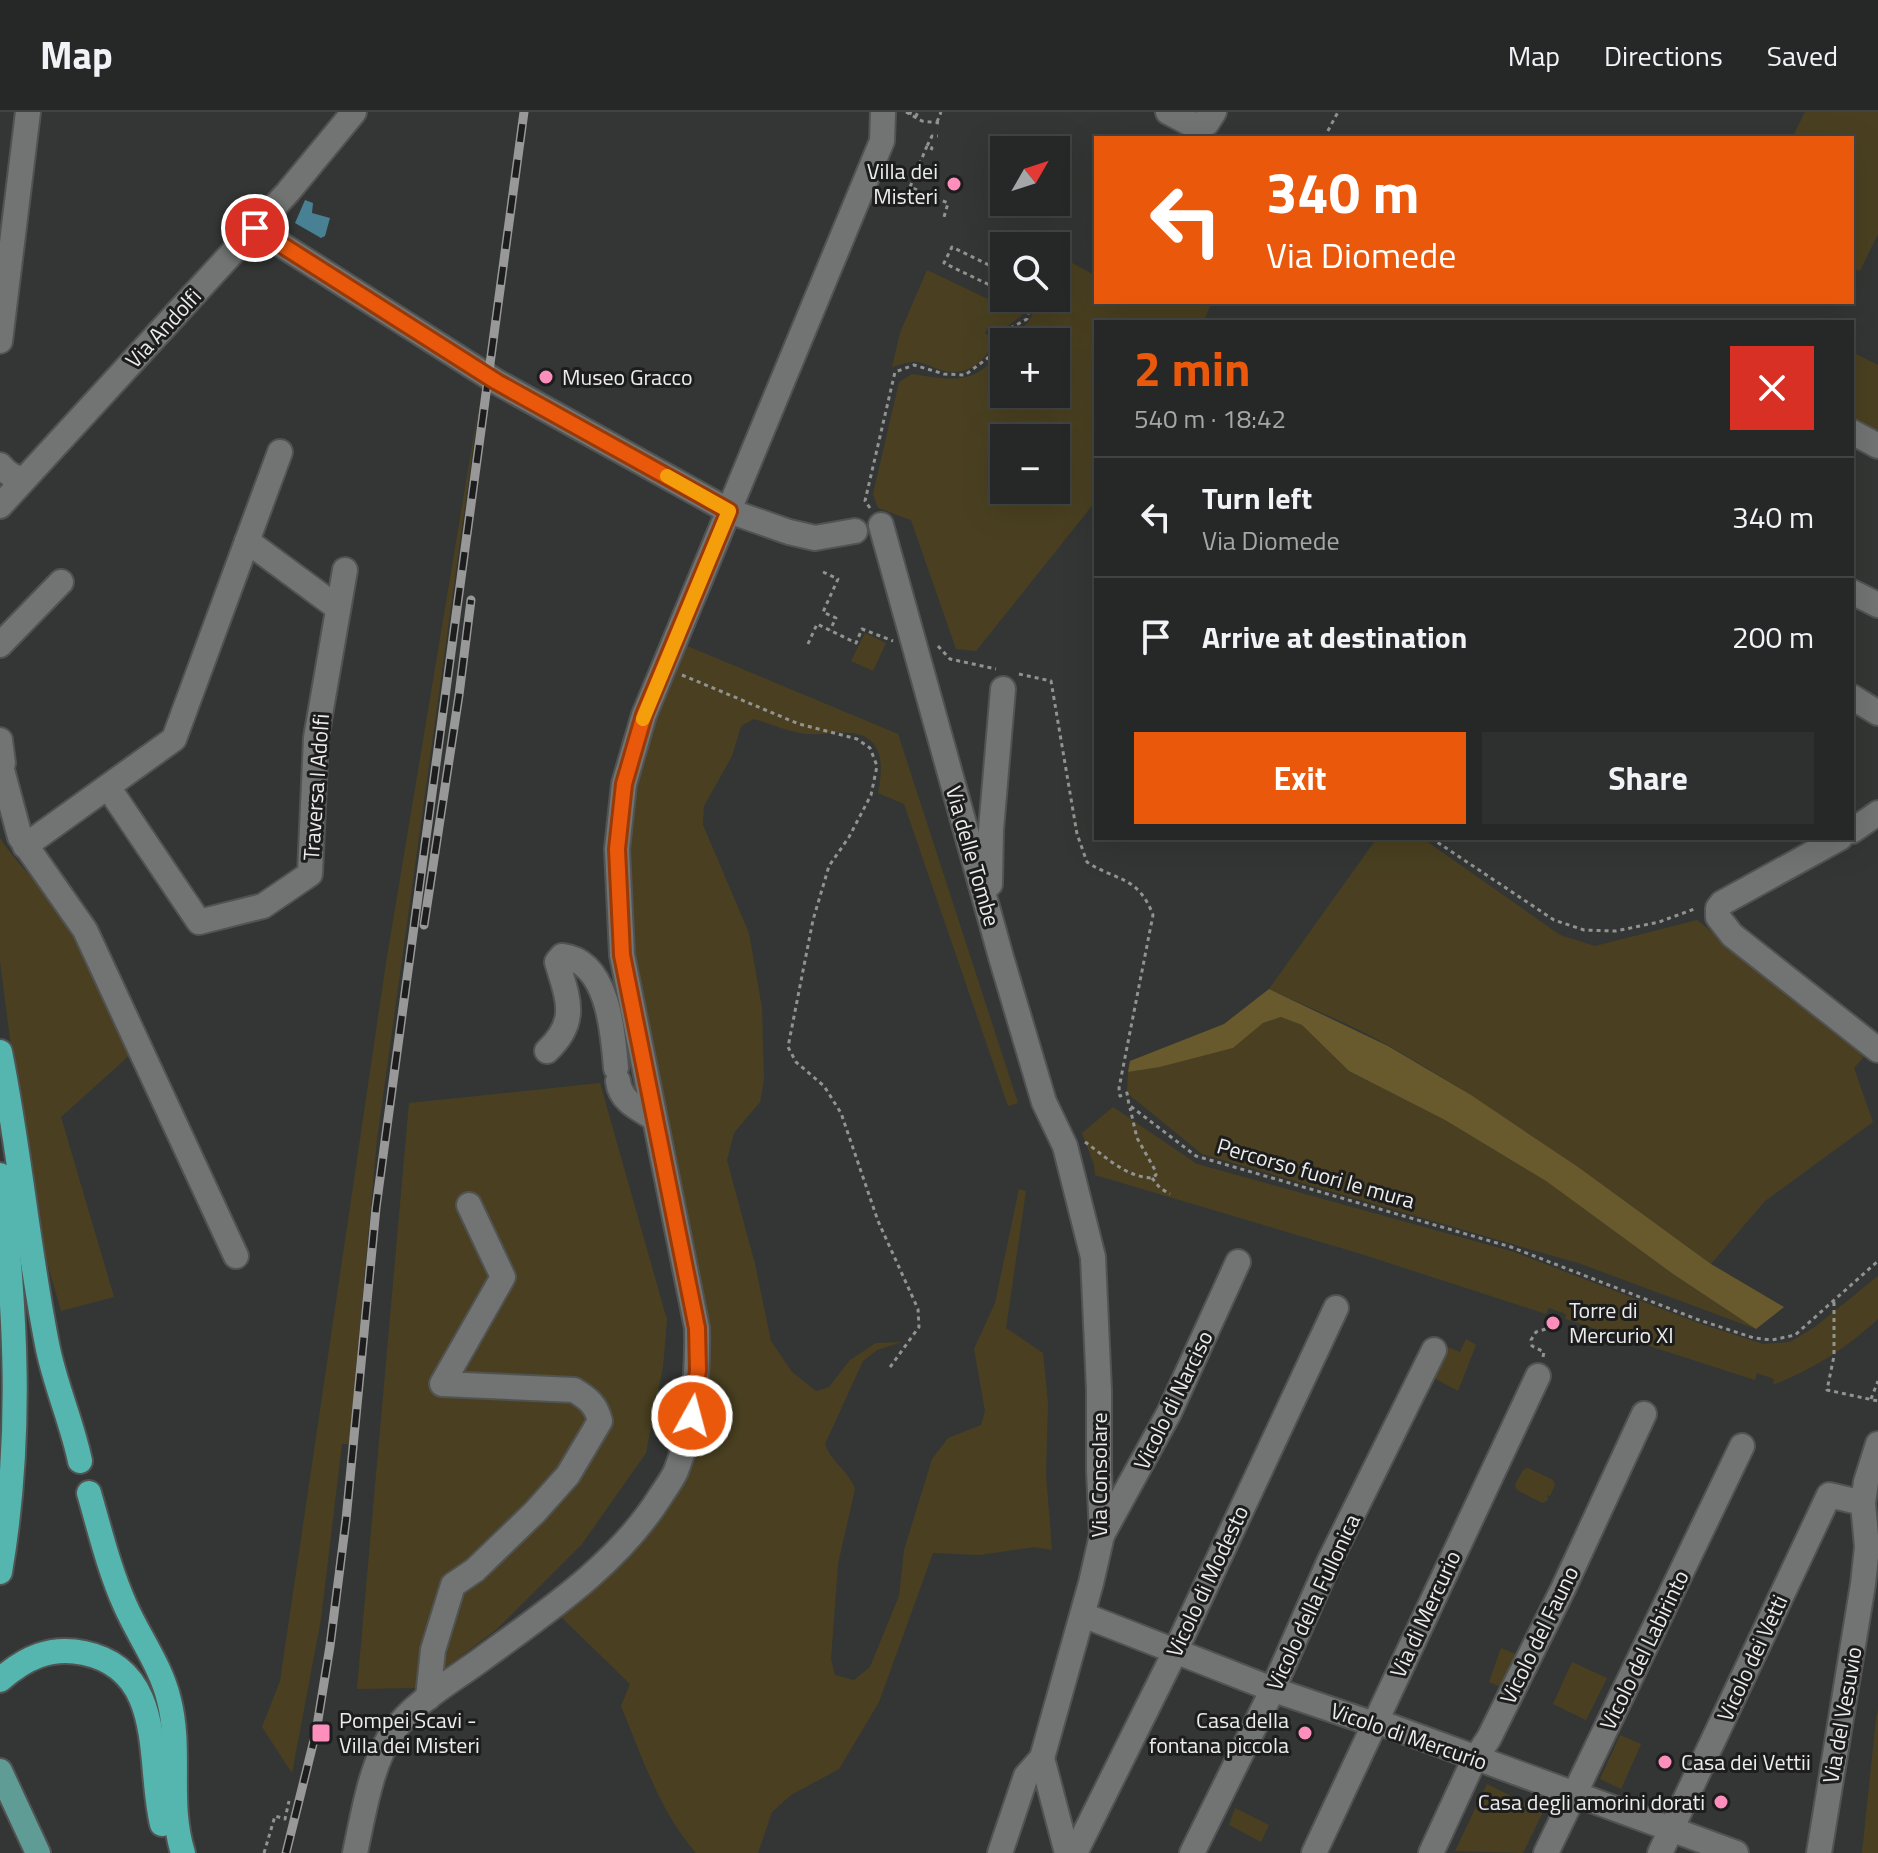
<!DOCTYPE html>
<meta charset="utf-8">
<style>
body{margin:0;font-family:"Titillium Web",sans-serif;background:#2e302f;color:#f1f3f6;height:100vh;display:flex;flex-direction:column;font-size:30px;white-space:nowrap}
*{box-sizing:border-box;margin:0}
p{font-size:26px;color:#a4a6a7}
.icon{flex:none;width:44px;height:44px;fill:none;stroke:currentColor;stroke-width:2;stroke-linecap:round;stroke-linejoin:round}
.map{position:relative;flex:1;overflow:hidden}
.drawer{position:absolute;left:1094px;top:208px;width:760px;height:520px;display:flex;flex-direction:column;background:#262827;border-radius:0px;box-shadow:0 8px 32px #0002,0 0 0 2px #424444}
.drawer>*{flex:none}
.banner{position:absolute;left:1094px;top:24px;width:760px;height:168px;border-radius:0px;box-shadow:0 8px 32px #0002,0 0 0 2px #424444;background:#ea580c;color:#fff;overflow:hidden}
.needle{width:52px;rotate:51deg}
.buttons{position:absolute;left:990px;top:24px;display:grid;gap:16px}
.buttons a{display:grid;place-items:center;width:80px;height:80px;border-radius:0px;background:#262827;box-shadow:0 8px 32px #0002,0 0 0 2px #424444;font-size:40px}
.pin{position:absolute;display:grid;place-items:center;width:68px;height:68px;color:#fff;margin:-34px;border:4px solid #fff;border-radius:50%;box-shadow:0 2px 8px #0007}
.me{position:absolute;width:88px;margin:-44px;rotate:7deg;stroke-linejoin:round;filter:drop-shadow(0 0 6px #0008)}
.turn{display:flex;align-items:center;gap:28px;height:168px;padding:0 40px;font-size:36px}
.turn .icon{width:104px;height:104px;stroke-width:2.5}
.turn b{display:block;font-size:56px;line-height:68px}
.round{display:grid;place-items:center;flex:none;width:84px;height:84px;border-radius:0px;background:#2e302f}
.head{display:flex;align-items:center;justify-content:space-between;height:136px;padding:0 40px}
h1{font-size:48px;font-weight:700;line-height:60px;color:#ea580c}
.cta{display:flex;gap:16px;margin-top:auto;padding:16px 40px}
.cta a{flex:1;height:92px;border-radius:0px;background:#ea580c;color:#fff;font-size:32px;font-weight:700;line-height:92px;text-align:center}
.cta a+a{background:#2e302f;color:#f1f3f6}
ul{padding:0;list-style:none}
li{display:flex;align-items:center;gap:24px;height:120px;padding:0 40px;border-top:2px solid #424444}
li div{flex:1}
li b{display:block;font-size:30px}
li em{font-style:normal}
header{display:flex;align-items:center;gap:48px;box-sizing:border-box;height:112px;padding:0 40px;background:#262827;border-bottom:2px solid #424444}
header strong{font-size:38px}
nav{display:flex;gap:44px;margin-inline-start:auto;font-size:28px}
.map>svg:first-child{display:block}
.green{fill:#4a4021;fill-rule:evenodd}
.forest{fill:#695a2d}
.water{fill:#488193}
.lines{fill:none;stroke-linecap:round;stroke-linejoin:round}
.minor-casing{stroke:#515352;stroke-width:28}
.major-casing{stroke:#515352;stroke-width:28}
.highway-casing{stroke:#515352;stroke-width:28}
.path{stroke:#919391;stroke-width:3;stroke-dasharray:4 4;stroke-linecap:butt}
.minor{stroke:#717472;stroke-width:24}
.major{stroke:#609c96;stroke-width:24}
.highway{stroke:#54b6ae;stroke-width:24}
.rail-casing{stroke:#979897;stroke-width:9}
.rail{stroke:#1c1d1c;stroke-width:6;stroke-dasharray:18;stroke-linecap:butt}
.route-casing{stroke:#983908;stroke-width:20}
.route{stroke:#ea580c;stroke-width:14}
.slow{stroke:#f59e0b;stroke-width:14}
.poi-dot{fill:#fe8ebc;stroke:#1c1d1c;stroke-width:3}
.labels{text-anchor:middle;stroke-width:6;stroke-linejoin:round;paint-order:stroke}
.poi-label{font-size:22px;fill:#ebeceb;stroke:#1c1d1c;text-anchor:start}
.street-label{font-size:22px;fill:#ebeceb;stroke:#1c1d1c}
</style>
<header>
<strong>Map</strong>
<nav><a>Map</a><a>Directions</a><a>Saved</a></nav>
</header>
<div class="map">
<svg width="1878" height="1741" viewBox="0 0 1878 1741">
<rect width="100%" height="100%" fill="#333634"/>
<!-- green -->
<g class="green">
<polygon points="1805,0 1878,0 1878,122 1860,159 1852,156 1852,26 1792,26"/>
<path d="M1056 142 1096 164V190H1143L1148 193 1150 190H1212L1203 210H1096V389L976 539 956 537 911 408 878 396 873 382 899 270 912 262C955 269 980 274 1004 231V282H1056V230H1004C1019 212 1037 216 1032 186H1056ZM1004 326H1056V378H1004Z"/>
<path d="M927 158 1007 196 1015 191 1021 196 1022 203 1000 220 990 213 985 221 994 228C988 247 970 262 950 260 939 259 929 252 918 250 910 249 900 253 892 255L900 221Z"/>
<polygon points="1852,240 1878,253 1878,325 1852,311"/>
<polygon points="480,286 377,1027 349,1332 342,1332 321,1507 292,1661 262,1615 280,1569 386,851"/>
<polygon points="865,521 886,531 873,559 851,549"/>
<path d="M680 531 898 622 1018 991 1008 994 904 692 878 681C883 656 885 625 852 621 838 619 823 623 808 622 791 621 771 612 754 607L741 614 732 644 704 694 703 713 749 821 762 896 764 968 760 990 734 1021 727 1048 755 1152 771 1229 792 1260 816 1279 829 1275 850 1248 876 1231 902 1230 877 1238 863 1249 825 1332C831 1350 849 1359 855 1377L838 1452 831 1547 835 1563 854 1568 870 1555 899 1484 904 1438 932 1347 948 1326 981 1313 985 1299 974 1237 995 1191 1019 1077 1026 1079 1006 1216 1043 1241 1048 1291 1046 1362 1052 1438 1034 1435 980 1443 933 1441 879 1590 839 1657 791 1683 772 1700 758 1741H696C660 1700 642 1645 621 1594L630 1572 559 1503 654 1412 698 1305 636 889 624 738 630 678Z"/>
<path d="M0 726C14 749 35 766 50 789 83 837 108 889 132 941L61 1005 114 1185 61 1199 32 1098 0 849Z"/>
<path d="M1377 726H1422L1560 823 1595 834 1697 808 1868 940 1854 956 1873 1010 1765 1089 1711 1152C1607 1076 1503 999 1391 935 1352 913 1310 896 1269 877Z"/>
<polygon points="1282,905 1302,913 1349,959 1445,1008 1546,1069 1673,1162 1756,1217 1581,1152 1202,1042 1127,981 1128,960 1160,955 1233,936 1263,911"/>
<polygon points="600,971 667,1208 663,1255 646,1341 582,1432 497,1517 419,1576 357,1577 409,991"/>
<path d="M1113 995 1197 1052 1514 1140 1698 1211 1763 1232 1790 1230 1815 1215 1878 1164V1207C1844 1238 1815 1256 1773 1273L1774 1267 1757 1261 1755 1268 1565 1207 1566 1202 1549 1196 1546 1202 1361 1142 1095 1063 1094 1053 1082 1021Z"/>
<polygon points="1466,1227 1476,1233 1458,1279 1429,1263 1443,1233 1460,1240"/>
<polygon points="1528,1356 1553,1368 1555,1373 1550,1384 1547,1383 1548,1388 1542,1391 1517,1378 1515,1373 1523,1358"/>
<polygon points="1501,1536 1518,1543 1503,1576 1489,1570"/>
<polygon points="1572,1550 1607,1566 1586,1608 1553,1592"/>
<polygon points="1878,1598 1878,1741 1862,1741 1876,1607"/>
<polygon points="1620,1623 1641,1632 1621,1677 1600,1667"/>
<polygon points="1487,1672 1543,1700 1523,1741 1455,1739"/>
<polygon points="1235,1696 1269,1713 1261,1730 1229,1713"/>
</g>
<!-- forest -->
<polygon class="forest" points="1269,877 1388,934 1471,983 1578,1055 1711,1152 1784,1195 1756,1217 1673,1162 1546,1069 1445,1008 1349,959 1302,913 1281,905 1263,911 1233,936 1160,955 1128,960 1130,949 1224,912"/>
<!-- water -->
<polygon class="water" points="305,88 313,91 312,101 330,106 325,124 321,126 295,111"/>
<g class="lines">
<defs>
<g id="minor">
<polyline points="1168,0 1193,13 1207,11 1214,0"/>
<polyline points="255,116 497,270 729,399 789,420 815,426 855,419"/>
<polyline points="0,229 28,0"/>
<polyline points="1852,320 1878,334"/>
<path d="M0 353C7 361 14 367 25 366"/>
<polyline points="0,394 288,80 354,0"/>
<polyline points="881,413 1001,845 1044,990 1065,1034 1093,1145 1099,1278 1099,1359 1102,1423 1091,1471 1042,1646 1067,1741"/>
<polyline points="247,429 338,496"/>
<polyline points="1852,480 1878,493"/>
<polyline points="0,533 61,470"/>
<polyline points="1852,585 1878,601"/>
<polyline points="0,628 3,651 0,662"/>
<polyline points="2,658 20,725 85,818 236,1144"/>
<polyline points="108,675 199,810 263,794 310,762 316,626 345,458"/>
<polyline points="1852,719 1878,701"/>
<polyline points="1840,726 1722,791 1718,796 1718,805 1732,823 1878,938"/>
<polyline points="25,734 174,627 280,340"/>
<polyline points="990,772 991,718 1003,577"/>
<path d="M547 939C579 909 568 887 557 850L562 844C608 849 613 919 616 956"/>
<path d="M618 969C620 989 639 997 654 1006"/>
<polyline points="1102,1423 1169,1301 1238,1150"/>
<polyline points="1083,1503 1277,1579 1365,1609 1384,1612 1736,1741"/>
<path d="M428 1586 433 1538 453 1473 475 1458 535 1400 568 1363 600 1309C596 1293 589 1287 574 1278L442 1272 503 1165 469 1093"/>
<path d="M355 1741C363 1704 371 1651 393 1620 414 1590 452 1569 482 1547 546 1500 617 1453 660 1385 665 1377 672 1368 676 1359 694 1313 698 1265 697 1216L622 843 617 737 624 672 644 603 882 29 883 0"/>
<polyline points="1000,1741 1026,1664 1042,1646"/>
<polyline points="1075,1741 1173,1544 1336,1196"/>
<polyline points="1192,1741 1273,1577 1329,1450 1434,1238"/>
<polyline points="1314,1741 1538,1264"/>
<polyline points="1431,1741 1473,1650 1489,1626 1563,1477 1644,1302"/>
<polyline points="1546,1741 1742,1334"/>
<polyline points="1660,1741 1829,1383 1863,1391"/>
<polyline points="1819,1741 1863,1472 1867,1435 1863,1391 1866,1370 1878,1332"/>
</g>
<polyline id="major" points="0,1659 38,1741"/>
<g id="highway">
<path d="M0 940C20 1039 28 1139 48 1237 56 1275 72 1311 80 1349"/>
<path d="M0 1063C16 1197 23 1326 0 1460"/>
<path d="M89 1381C100 1419 109 1457 125 1493 139 1525 161 1554 169 1588 182 1639 167 1690 183 1741"/>
<path d="M0 1568C25 1546 50 1534 84 1541 167 1558 147 1652 162 1712"/>
</g>
</defs>
<!-- minor casing -->
<use href="#minor" class="minor-casing"/>
<!-- major casing -->
<use href="#major" class="major-casing"/>
<!-- highway casing -->
<use href="#highway" class="highway-casing"/>
<!-- path -->
<g class="path">
<polyline points="906,0 922,9 939,11"/>
<polyline points="908,0 916,4 918,0"/>
<polyline points="937,10 941,0"/>
<polyline points="1324,26 1338,0"/>
<polyline points="927,34 910,75 948,91 944,105"/>
<polyline points="931,38 932,36 927,34 932,24 938,24"/>
<polyline points="998,145 993,155 952,135 944,151 1004,180"/>
<polyline points="870,396 865,389 895,260 914,253 944,262 965,263 997,239 1009,217 1027,207 1029,197 1016,186"/>
<polyline points="823,460 838,467 823,500 836,506 830,518"/>
<polyline points="808,532 817,512 856,531 862,517 893,529"/>
<polyline points="938,534 950,547 996,557"/>
<path d="M1019 562 1051 569 1077 722 1087 750C1115 769 1138 763 1153 803L1119 976 1120 984 1127 981 1129 993 1196 1044 1511 1135 1699 1208 1754 1226 1772 1228 1795 1223 1878 1149"/>
<polyline points="682,563 799,612 857,627 870,636 877,654 871,683 849,725 829,754 813,808 788,935 796,950 824,974 841,1001 878,1109 918,1197 919,1215 888,1258"/>
<polyline points="1431,726 1554,808 1584,818 1616,819 1659,810 1697,796"/>
<path d="M1085 1030C1105 1044 1125 1065 1152 1066L1156 1063 1155 1058 1137 1026 1130 996"/>
<polyline points="1152,1066 1160,1076 1170,1082"/>
<polyline points="1834,1190 1834,1244 1827,1278 1878,1289"/>
<polyline points="1543,1245 1544,1240 1532,1234 1531,1228 1536,1220 1552,1215"/>
<polyline points="1871,1287 1878,1269"/>
<polyline points="264,1741 275,1704 285,1707 289,1689"/>
</g>
<!-- minor -->
<use href="#minor" class="minor"/>
<!-- major -->
<use href="#major" class="major"/>
<!-- highway -->
<use href="#highway" class="highway"/>
<defs>
<g id="rail">
<polyline points="424,813 459,583 471,488"/>
<polyline points="286,1741 316,1620 330,1534 346,1408 376,1096 524,0"/>
</g>
</defs>
<!-- rail casing -->
<use href="#rail" class="rail-casing"/>
<!-- rail -->
<use href="#rail" class="rail"/>
</g>
<g class="lines">
<defs>
<polyline id="route" points="255,116 497,270 729,399 644,603 624,672 617,737 622,843 697,1216 698,1258 692,1304"/>
</defs>
<!-- route casing -->
<use href="#route" class="route-casing"/>
<!-- route -->
<use href="#route" class="route"/>
<!-- slow -->
<polyline class="slow" points="643,607 729,399 667,364"/>
</g>
<!-- markers -->
<g class="poi-dot">
<circle cx="954" cy="72" r="8"/>
<circle cx="546" cy="265" r="8"/>
<circle cx="1553" cy="1211" r="8"/>
<rect x="311" y="1611" width="20" height="20" rx="4"/>
<circle cx="1305" cy="1621" r="8"/>
<circle cx="1665" cy="1650" r="8"/>
<circle cx="1721" cy="1690" r="8"/>
</g>
<g class="labels">
<!-- poi labels -->
<g class="poi-label">
<text x="938" y="67" text-anchor="end">Villa dei<tspan x="938" dy="25">Misteri</tspan></text>
<text x="562" y="273">Museo Gracco</text>
<text x="1569" y="1206">Torre di<tspan x="1569" dy="25">Mercurio XI</tspan></text>
<text x="339" y="1616">Pompei Scavi -<tspan x="339" dy="25">Villa dei Misteri</tspan></text>
<text x="1289" y="1616" text-anchor="end">Casa della<tspan x="1289" dy="25">fontana piccola</tspan></text>
<text x="1681" y="1658">Casa dei Vettii</text>
<text x="1705" y="1698" text-anchor="end">Casa degli amorini dorati</text>
</g>
<!-- street labels -->
<g class="street-label">
<text transform="translate(163 216) rotate(-47)" y="8">Via Andolfi</text>
<text transform="translate(316 675) rotate(-86)" y="8">Traversa I Adolfi</text>
<text transform="translate(973 744) rotate(74)" y="8">Via delle Tombe</text>
<text transform="translate(1316 1061) rotate(16)" y="8">Percorso fuori le mura</text>
<text transform="translate(1173 1288) rotate(-64)" y="8">Vicolo di Narciso</text>
<text transform="translate(1099 1363) rotate(-90)" y="8">Via Consolare</text>
<text transform="translate(1207 1469) rotate(-65)" y="8">Vicolo di Modesto</text>
<text transform="translate(1313 1490) rotate(-65)" y="8">Vicolo della Fullonica</text>
<text transform="translate(1425 1502) rotate(-65)" y="8">Via di Mercurio</text>
<text transform="translate(1539 1523) rotate(-64)" y="8">Vicolo del Fauno</text>
<text transform="translate(1644 1538) rotate(-64)" y="8">Vicolo del Labirinto</text>
<text transform="translate(1752 1546) rotate(-65)" y="8">Vicolo dei Vetti</text>
<text transform="translate(1842 1603) rotate(-80)" y="8">Via del Vesuvio</text>
<text transform="translate(1409 1624) rotate(19)" y="8">Vicolo di Mercurio</text>
</g>
</g>
</svg>
<div class="buttons">
<a><svg class="needle" viewBox="-14 -14 28 28"><path d="M0-13l5 13h-10z" fill="#e53935"/><path d="M0 13l5-13h-10z" fill="#a4a6a7"/></svg></a>
<a><svg class="icon" aria-label="search" viewBox="0 0 24 24"><circle cx="10" cy="10" r="6"/><path d="M15 15l6 6"/></svg></a>
<a>+</a>
<a>−</a>
</div>
<div class="pin" style="left:255px;top:116px;background:#d93025"><svg class="icon" aria-label="arrive" viewBox="0 0 24 24"><path d="M6 21V4h12l-3 4 3 4H6"/></svg></div>
<svg class="me" style="left:692px;top:1304px" viewBox="-20 -20 40 40"><circle r="17" fill="#ea580c" stroke="#fff" stroke-width="3"/><path d="M0-11L8 9 0 5-8 9z" fill="#fff"/></svg>
<div class="banner">
<div class="turn"><svg class="icon" aria-label="left" viewBox="0 0 24 24"><path d="M17 20v-9H6M10 6l-5 5 5 5"/></svg><div><b>340 m</b>Via Diomede</div></div>
</div>
<section class="drawer">
<div class="head"><div><h1>2 min</h1><p>540 m · 18:42</p></div><a class="round" style="background:#d93025;color:#fff"><svg class="icon" aria-label="close" viewBox="0 0 24 24"><path d="M6 6l12 12M18 6L6 18"/></svg></a></div>
<ul>
<li><svg class="icon" aria-label="left" viewBox="0 0 24 24"><path d="M17 20v-9H6M10 6l-5 5 5 5"/></svg><div><b>Turn left</b><p>Via Diomede</p></div><em>340 m</em></li>
<li><svg class="icon" aria-label="arrive" viewBox="0 0 24 24"><path d="M6 21V4h12l-3 4 3 4H6"/></svg><div><b>Arrive at destination</b></div><em>200 m</em></li>
</ul>
<div class="cta"><a>Exit</a><a>Share</a></div>
</section>
</div>
